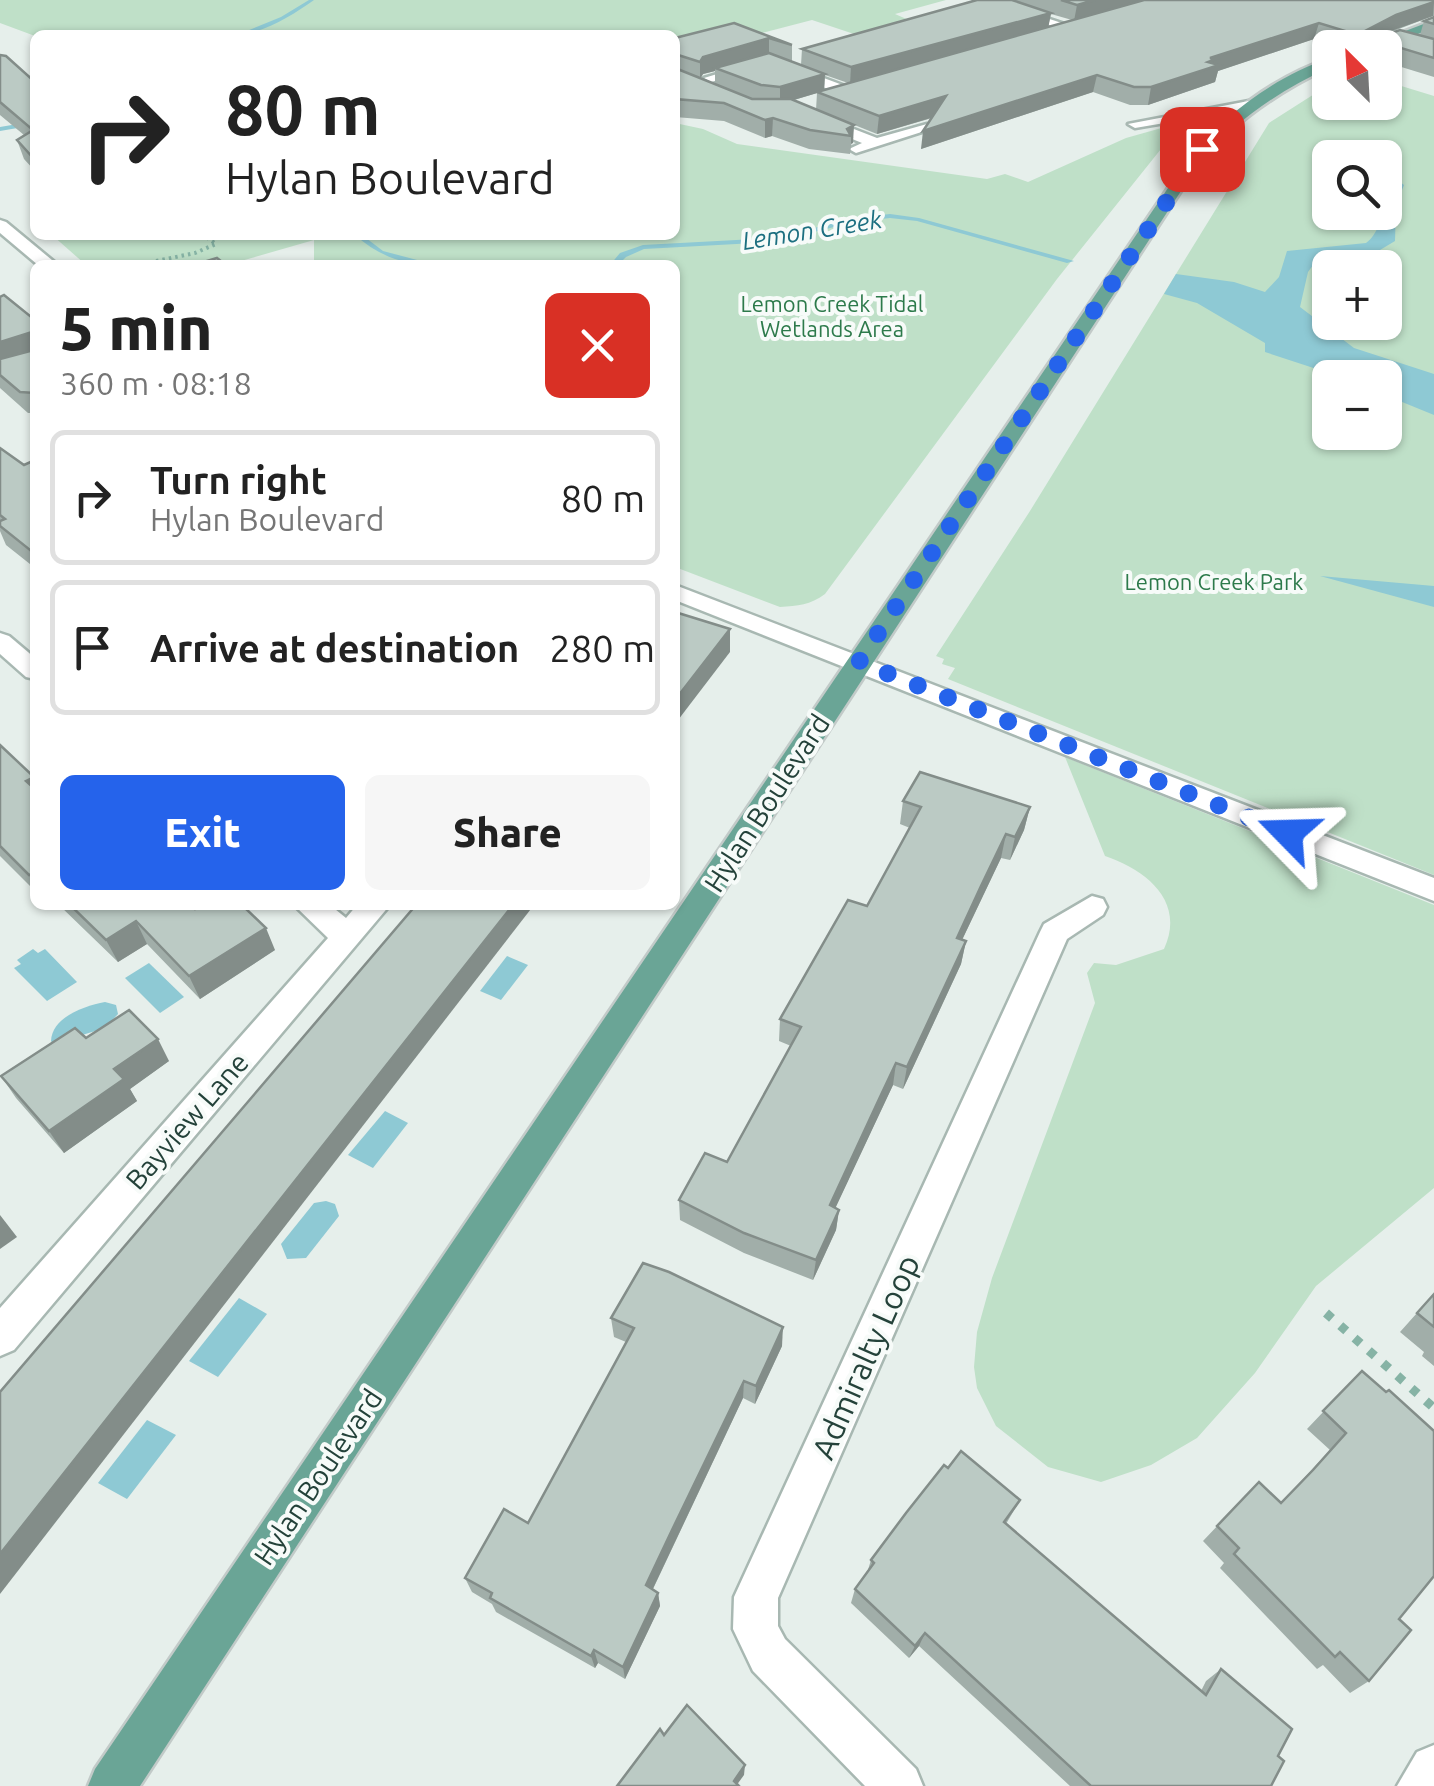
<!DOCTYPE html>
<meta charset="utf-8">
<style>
body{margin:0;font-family:Ubuntu,sans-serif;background:#f6f6f6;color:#222;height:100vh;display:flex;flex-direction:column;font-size:38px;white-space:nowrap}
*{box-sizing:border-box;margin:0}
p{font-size:32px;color:#767676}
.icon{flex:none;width:55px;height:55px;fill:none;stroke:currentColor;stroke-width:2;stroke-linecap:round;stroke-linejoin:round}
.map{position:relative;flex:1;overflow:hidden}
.side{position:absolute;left:30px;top:260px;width:650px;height:650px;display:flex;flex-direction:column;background:#fff;border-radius:15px;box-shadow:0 2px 8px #0004}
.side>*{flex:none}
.top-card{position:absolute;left:30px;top:30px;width:650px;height:210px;border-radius:15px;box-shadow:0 2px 8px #0004;background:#fff;color:#222;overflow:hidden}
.needle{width:65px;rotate:336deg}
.buttons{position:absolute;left:1312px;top:30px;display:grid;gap:20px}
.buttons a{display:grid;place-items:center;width:90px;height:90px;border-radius:15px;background:#fff;box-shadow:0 2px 8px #0004;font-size:50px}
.pin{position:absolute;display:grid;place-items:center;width:85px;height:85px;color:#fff;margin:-42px;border-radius:20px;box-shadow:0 5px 15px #0006}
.me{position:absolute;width:110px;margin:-55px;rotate:292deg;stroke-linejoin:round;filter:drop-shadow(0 0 8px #0008)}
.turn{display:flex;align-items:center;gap:35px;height:210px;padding:0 30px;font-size:45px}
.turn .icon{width:130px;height:130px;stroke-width:2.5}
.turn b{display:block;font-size:70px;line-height:85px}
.round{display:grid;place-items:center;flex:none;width:105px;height:105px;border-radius:15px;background:#f6f6f6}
.overview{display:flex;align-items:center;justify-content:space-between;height:170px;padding:0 30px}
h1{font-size:60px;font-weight:800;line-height:75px}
.action{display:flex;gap:20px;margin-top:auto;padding:20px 30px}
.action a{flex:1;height:115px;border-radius:15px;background:#2563eb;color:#fff;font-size:40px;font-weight:800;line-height:115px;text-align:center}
.action a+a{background:#f6f6f6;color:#222}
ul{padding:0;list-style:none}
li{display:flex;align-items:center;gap:30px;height:135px;margin:0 20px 15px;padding:0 10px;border:5px solid #e0e0e0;border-radius:15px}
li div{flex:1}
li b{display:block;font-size:38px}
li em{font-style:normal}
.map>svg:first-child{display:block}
.green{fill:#bfe0c8;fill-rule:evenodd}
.water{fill:#8ec9d4}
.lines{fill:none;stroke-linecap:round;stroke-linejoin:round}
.stream{fill:#8ec9d4;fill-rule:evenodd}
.minor-casing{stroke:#a8b8b2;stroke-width:5}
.major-casing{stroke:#c2cac8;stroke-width:5}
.path-far1{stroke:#86b3a5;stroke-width:4;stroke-dasharray:2.5 4;stroke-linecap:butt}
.path{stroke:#86b3a5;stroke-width:9;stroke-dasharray:8 11;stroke-linecap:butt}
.minor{fill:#fff;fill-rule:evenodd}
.major{fill:#6aa596;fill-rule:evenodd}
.wall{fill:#a1aea9;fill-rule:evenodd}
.shaded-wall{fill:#838d89}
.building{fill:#bbcac4;stroke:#838d89;stroke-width:2.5}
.route{stroke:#2563eb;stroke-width:18;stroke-dasharray:0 32.4}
.labels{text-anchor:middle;stroke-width:8;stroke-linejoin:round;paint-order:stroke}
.far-park-label{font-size:22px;fill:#2d7a4b;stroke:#f7fbf9}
.far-water-label{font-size:25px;font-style:italic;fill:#1c6f80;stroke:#f7fbf9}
.street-label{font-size:28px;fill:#24423a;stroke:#f7fbf9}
.near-street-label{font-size:32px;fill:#24423a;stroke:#f7fbf9}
</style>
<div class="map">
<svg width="1434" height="1786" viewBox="0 0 1434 1786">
<rect width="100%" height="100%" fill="#e6efeb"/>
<!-- green -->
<g class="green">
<polygon points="0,0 946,0 895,14 918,24 866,38 812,20 739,39 675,43 675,35 35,36 0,23"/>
<path d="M1385 81 1434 96V875L948 679 955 668 942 664 944 659 936 656 1030 511 1269 123 1330 84V102H1385ZM1330 158H1385V212H1330ZM1330 268H1385V322H1330ZM1330 378H1385V432H1330Z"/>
<path d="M1190 120 1173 134 1057 279 825 594C810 605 798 606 780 607L675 567V265H314V240L227 265H86L52 235H675V123L703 129 737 144 987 179 1005 174 1028 182 1126 138Z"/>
<path d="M1065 757 1434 905V1188L1316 1286 1255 1373 1197 1438 1151 1465 1101 1482 1048 1467 996 1426 977 1388 974 1367 977 1332 992 1278 1095 1003 1087 973 1094 963 1116 965 1164 949C1186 901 1146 870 1105 856Z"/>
</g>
<!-- water -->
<g class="water">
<path d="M1385 170 1404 185 1396 205 1395 241 1380 250 1319 257 1308 272 1300 307 1354 348 1434 374V415L1385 395V378L1341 377 1265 352V343L1197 303 1164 294 1176 274 1234 282 1265 292 1279 277 1287 251 1366 243C1380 234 1385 204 1396 187L1395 179Z"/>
<polygon points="1320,576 1434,586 1434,607"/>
<polygon points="33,949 38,953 45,949 77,982 47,1001 14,968 21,964 17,960"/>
<polygon points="507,956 528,965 501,1000 480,991"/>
<polygon points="149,963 184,997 160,1013 125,978"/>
<path d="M105 1002 116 1005 118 1014 105 1028 53 1044 51 1041C52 1017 84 1006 105 1002Z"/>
<polygon points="385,1111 408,1123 373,1168 348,1155"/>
<polygon points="326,1201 335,1204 339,1216 306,1258 287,1259 281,1244 314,1203"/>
<polygon points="239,1298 267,1314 218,1377 189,1361"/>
<polygon points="147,1420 176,1435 127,1499 98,1483"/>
</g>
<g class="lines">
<!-- stream -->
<g class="stream">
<path d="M309 0H314C293 15 264 33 237 35L281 17Z"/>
<polygon points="35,121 35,125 0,131 0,127"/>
<polygon points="890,214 919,218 1074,261 1067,263 917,221 890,218 854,222 774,242 644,249 626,257 618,265 610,265 620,253 643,245 774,238 854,218"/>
<path d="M355 235H362L383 251 436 265C403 265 379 256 355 235Z"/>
</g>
<defs>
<g id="minor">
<polygon points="974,0 992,0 1080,29 1070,32"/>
<polygon points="770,58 856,90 858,93 846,96 769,66 711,82 704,78"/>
<polygon points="1254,100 1261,104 1259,107 1135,128 1128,124"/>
<polygon points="813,117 823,117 877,138 927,124 934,128 856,153 849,149 862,143 813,123"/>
<polygon points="0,220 6,222 58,265 38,265 0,233"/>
<polygon points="675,585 1434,878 1434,901 675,600"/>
<polygon points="0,633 9,636 35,658 35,679 26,677 0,654"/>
<polygon points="1092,896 1103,899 1107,907 1103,915 1067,939 778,1598 778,1626 785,1639 916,1769 923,1786 865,1786 753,1671 733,1629 734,1597 1040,932 1044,924"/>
<polygon points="294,905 330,905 346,918 357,905 390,905 14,1350 0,1356 0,1308 328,938"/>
<polygon points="1434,1745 1434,1786 1397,1786 1417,1752"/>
</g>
<g id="major">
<polygon points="1434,20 1434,28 1380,48 1361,48"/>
<path d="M1330 58V67C1279 91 1234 121 1198 165L140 1786H88L95 1769 1187 160C1224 115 1274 77 1330 58Z"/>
</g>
</defs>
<!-- minor casing -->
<use href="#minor" class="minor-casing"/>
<!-- major casing -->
<use href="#major" class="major-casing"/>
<!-- path-far1 -->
<polyline class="path-far1" points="137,265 195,253 216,244 203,235"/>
<!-- path -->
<polyline class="path" points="1326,1313 1434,1408"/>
<!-- minor -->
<use href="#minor" class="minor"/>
<!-- major -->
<use href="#major" class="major"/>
</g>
<!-- wall -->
<g class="wall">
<path d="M977 0H1434V77L1385 62V48H1340L1314 39 1218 71 1215 82 1148 105H1130L1093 92 921 149 932 118 877 134 822 112 854 125 850 154 809 149 772 136 765 138 724 121 675 117V38L734 23 792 45V61L801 65 802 49ZM1051 14 1072 20 1048 27ZM1433 16 1434 17 1424 21 1420 35H1383ZM715 71V84L701 78 703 74ZM825 75 848 83 824 90ZM817 93 816 110 794 100Z"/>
<polygon points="0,55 35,82 35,171 24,159 17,140 24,135 0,115"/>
<polygon points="0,297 35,320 35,413 28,413 0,388"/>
<polygon points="0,448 24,465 35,460 35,568 6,545 0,531"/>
<polygon points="0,745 35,779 35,891 0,856"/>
<polygon points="903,801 1030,807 1024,830 1010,860 1001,858 962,940 966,941 961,964 903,1089 893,1085 835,1208 839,1210 836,1230 813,1280 744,1253 680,1220 679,1200 727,1162 791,1046 779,1041 780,1019 867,906 910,828 900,824"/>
<polygon points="59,905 190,905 195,909 275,950 200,999 147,944 118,962"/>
<polygon points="86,1038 169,1061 130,1089 137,1101 64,1153 16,1098 1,1076"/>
<polygon points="1434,1294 1434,1366 1422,1356 1424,1352 1400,1332"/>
<polygon points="611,1318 782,1346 755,1404 743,1398 653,1589 658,1593 660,1606 625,1679 598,1663 595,1668 496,1612 492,1604 472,1592 465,1578 528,1523 626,1342 614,1337"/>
<polygon points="1362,1371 1399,1619 1369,1681 1350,1693 1323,1665 1317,1669 1220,1568 1224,1563 1203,1541 1259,1482 1281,1503 1330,1450 1307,1429"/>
<polygon points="948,1468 1020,1500 1006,1524 1201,1691 1206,1681 1221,1669 1278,1756 1271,1786 1070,1786 919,1646 909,1658 851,1603 855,1589 867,1573 871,1560"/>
</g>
<!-- shaded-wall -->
<g class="shaded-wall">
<polygon points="1095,0 1150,0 1074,21 1077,5"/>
<polygon points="1434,2 1433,16 1391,31 1374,40 1363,32 1396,15"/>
<polygon points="1051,13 1048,29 850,84 851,67"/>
<polygon points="1319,23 1314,39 1218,71 1215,82 1148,105 1151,87 1210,58"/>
<polygon points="769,38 769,54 715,68 715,71 703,74 700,79 700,62 703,57"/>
<polygon points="825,74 824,91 780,104 780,87"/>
<polygon points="1097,75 1093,92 921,149 923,131"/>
<polygon points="946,96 944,114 877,134 879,116"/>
<polygon points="773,118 772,136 765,138 765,120"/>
<polygon points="854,125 853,143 851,144 851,136 847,129"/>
<polygon points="29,333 35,348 0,365 0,342"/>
<polygon points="730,629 730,652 675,724 675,700"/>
<polygon points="34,777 35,779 35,797 26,781"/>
<polygon points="1030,807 1024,830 1010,860 1015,837"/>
<polygon points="1006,834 1001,858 952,961 957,938"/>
<polygon points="35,873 35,886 29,875"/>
<polygon points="513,905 534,905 0,1594 0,1554"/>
<polygon points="136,921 147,944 118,962 106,940"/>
<polygon points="266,928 275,950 200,999 189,976"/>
<polygon points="966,941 961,964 903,1089 907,1067"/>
<polygon points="158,1039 169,1061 130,1089 137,1101 64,1153 49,1131 114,1069"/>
<polygon points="896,1063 893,1085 827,1226 830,1205"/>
<polygon points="839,1210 836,1230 813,1280 816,1260"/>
<polygon points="0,1215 17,1237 0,1249"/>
<polygon points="783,1327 782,1346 755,1404 756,1386"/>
<polygon points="744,1381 743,1398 648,1599 646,1585"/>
<polygon points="658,1593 660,1606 625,1679 623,1667"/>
<polygon points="925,1633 919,1646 909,1658 915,1646"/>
<polygon points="594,1650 598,1663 595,1668 591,1656"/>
<polygon points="745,1765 744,1775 736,1786 734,1781"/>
</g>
<!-- building -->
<g class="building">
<polygon points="977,0 1012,0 1051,13 851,67 802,49"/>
<polygon points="1061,0 1095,0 1077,5"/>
<polygon points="1144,0 1434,0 1434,2 1396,15 1363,32 1385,35 1400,30 1434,39 1434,58 1319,23 1210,58 1216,59 1208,62 1219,65 1151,87 1134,87 1097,75 923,131 946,96 879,116 817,92"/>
<polygon points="1434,17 1434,24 1424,21"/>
<polygon points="734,23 792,45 769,38 703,57 700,62 675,54 675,38"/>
<polygon points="769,53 825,74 780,87 761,85 715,68"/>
<polygon points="0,55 6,56 35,82 35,160 17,140 33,130 0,102"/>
<polygon points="675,68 752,99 791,99 854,125 847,129 851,136 810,130 773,118 765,120 724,103 675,99"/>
<polygon points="217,258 226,265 194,265"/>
<polygon points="4,295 35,320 35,393 20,392 0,375 0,359 30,351 29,333 0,342 0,297"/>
<polygon points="0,448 24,465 35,460 35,554 0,526 0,521 5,519 0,515"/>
<polygon points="675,612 730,629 675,700"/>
<polygon points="0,745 34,777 26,781 35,789 35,873 29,875 0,846"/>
<polygon points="920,772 1030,807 1015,837 1006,834 981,886 957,938 966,941 907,1067 896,1063 880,1097 830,1205 839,1210 816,1260 744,1233 679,1200 705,1153 727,1162 801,1027 780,1019 848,900 867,906 921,807 903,801"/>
<polygon points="70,905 190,905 195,909 203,905 242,905 266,928 189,976 136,921 106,940"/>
<polygon points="416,905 513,905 0,1554 0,1392"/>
<polygon points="129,1010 158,1039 114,1069 124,1079 49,1131 1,1076 75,1028 86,1038"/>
<polygon points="643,1263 669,1272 783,1327 756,1386 744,1381 672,1530 646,1585 658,1593 623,1667 594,1650 591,1656 490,1598 492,1593 465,1578 504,1509 528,1523 634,1328 611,1318"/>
<polygon points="1434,1294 1434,1327 1417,1313"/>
<polygon points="1362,1371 1386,1392 1389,1390 1434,1431 1434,1576 1399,1619 1411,1630 1369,1681 1340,1652 1335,1657 1234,1554 1239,1548 1217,1526 1259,1482 1281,1503 1313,1470 1346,1433 1323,1411"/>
<polygon points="961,1451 1020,1500 1004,1522 1206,1695 1221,1669 1292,1729 1278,1756 1284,1761 1271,1786 1091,1786 925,1633 915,1646 855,1589 874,1563 871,1560 906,1513 944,1465 948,1468"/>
<polygon points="687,1705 745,1765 734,1781 739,1786 617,1786 660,1729 664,1735"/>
</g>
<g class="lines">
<!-- route -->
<polyline class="route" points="1202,149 859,662 1288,833"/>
</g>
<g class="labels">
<!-- far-park labels -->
<g class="far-park-label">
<text x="832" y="312">Lemon Creek Tidal<tspan x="832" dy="25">Wetlands Area</tspan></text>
<text x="1214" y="590">Lemon Creek Park</text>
</g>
<!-- far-water labels -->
<g class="far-water-label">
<text transform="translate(812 230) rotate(-9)" y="9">Lemon Creek</text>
</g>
<!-- street labels -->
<g class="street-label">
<text transform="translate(767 803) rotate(-57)" y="10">Hylan Boulevard</text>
<text transform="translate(187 1121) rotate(-49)" y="10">Bayview Lane</text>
<text transform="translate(318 1477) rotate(-56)" y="10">Hylan Boulevard</text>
</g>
<!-- near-street labels -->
<g class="near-street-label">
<text transform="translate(866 1357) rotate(-66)" y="11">Admiralty Loop</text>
</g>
</g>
</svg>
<div class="buttons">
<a><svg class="needle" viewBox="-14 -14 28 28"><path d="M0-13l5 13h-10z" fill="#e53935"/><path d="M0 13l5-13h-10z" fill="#767676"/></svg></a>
<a><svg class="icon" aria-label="search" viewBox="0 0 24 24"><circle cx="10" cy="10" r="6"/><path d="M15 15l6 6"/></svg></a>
<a>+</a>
<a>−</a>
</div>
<div class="pin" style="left:1202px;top:149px;background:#d93025"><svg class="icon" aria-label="arrive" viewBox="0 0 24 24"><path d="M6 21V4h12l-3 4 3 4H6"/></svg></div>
<svg class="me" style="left:1288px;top:833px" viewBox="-20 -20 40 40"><path d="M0-17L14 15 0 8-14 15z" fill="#2563eb" stroke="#fff" stroke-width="4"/></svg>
<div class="top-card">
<div class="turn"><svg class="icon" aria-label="right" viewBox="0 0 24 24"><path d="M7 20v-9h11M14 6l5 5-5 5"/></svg><div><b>80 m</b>Hylan Boulevard</div></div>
</div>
<section class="side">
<div class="overview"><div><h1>5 min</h1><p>360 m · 08:18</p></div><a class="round" style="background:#d93025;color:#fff"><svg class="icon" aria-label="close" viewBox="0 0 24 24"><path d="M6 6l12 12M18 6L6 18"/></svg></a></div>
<ul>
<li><svg class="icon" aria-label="right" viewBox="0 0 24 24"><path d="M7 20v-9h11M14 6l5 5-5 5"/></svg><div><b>Turn right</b><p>Hylan Boulevard</p></div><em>80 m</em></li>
<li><svg class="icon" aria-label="arrive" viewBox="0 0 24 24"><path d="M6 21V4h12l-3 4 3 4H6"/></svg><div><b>Arrive at destination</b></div><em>280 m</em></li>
</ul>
<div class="action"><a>Exit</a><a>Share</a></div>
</section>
</div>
